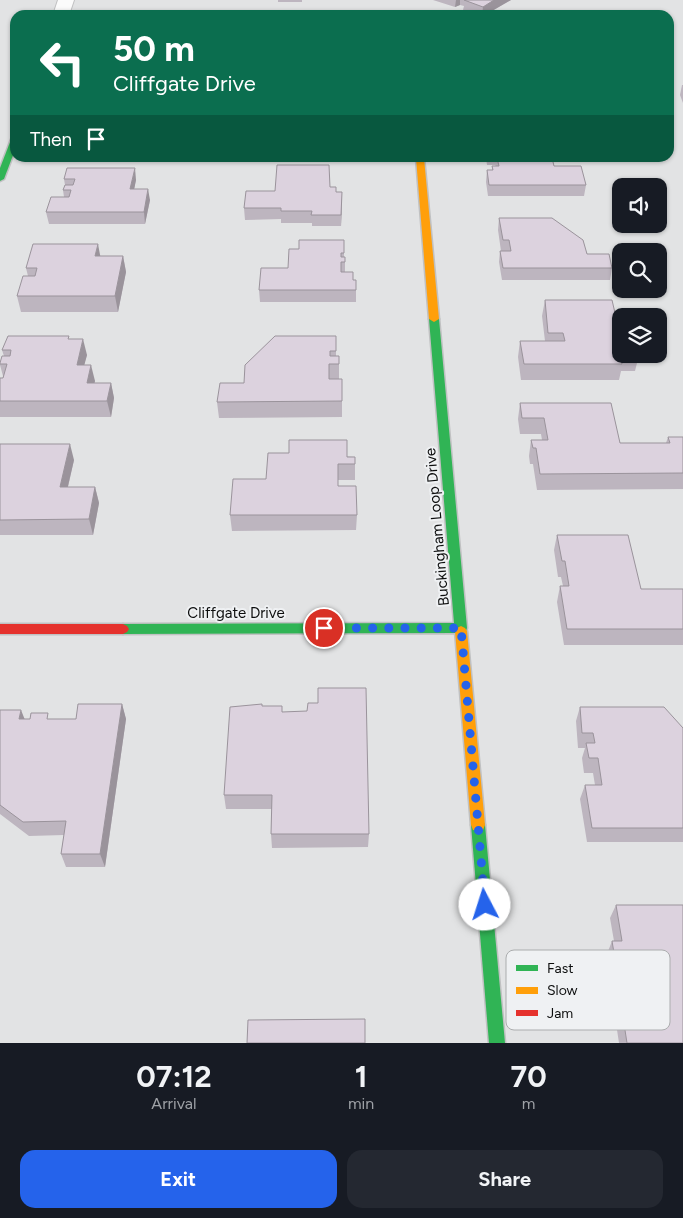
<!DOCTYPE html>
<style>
body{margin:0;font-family:Figtree,sans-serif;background:#242831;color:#f1f3f6;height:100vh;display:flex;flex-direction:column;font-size:19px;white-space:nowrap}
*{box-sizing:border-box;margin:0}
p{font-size:16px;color:#9ea1a6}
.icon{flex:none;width:28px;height:28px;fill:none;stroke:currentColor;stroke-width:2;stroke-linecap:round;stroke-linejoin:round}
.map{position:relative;height:1043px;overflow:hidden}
.drawer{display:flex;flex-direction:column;background:#171b24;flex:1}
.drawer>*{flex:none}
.banner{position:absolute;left:10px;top:10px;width:664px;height:152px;border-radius:15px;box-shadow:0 1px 4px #0004;background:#0b6e4f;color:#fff;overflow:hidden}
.buttons{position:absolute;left:612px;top:178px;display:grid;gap:10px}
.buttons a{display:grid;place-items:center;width:55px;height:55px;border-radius:10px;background:#171b24;box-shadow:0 1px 4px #0004;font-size:25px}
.pin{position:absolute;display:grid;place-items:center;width:42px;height:42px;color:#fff;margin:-21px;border:2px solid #fff;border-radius:50%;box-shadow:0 1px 5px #0007}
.me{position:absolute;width:55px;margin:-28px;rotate:355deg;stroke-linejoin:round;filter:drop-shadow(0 0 4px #0008)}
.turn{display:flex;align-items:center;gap:18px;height:105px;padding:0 20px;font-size:22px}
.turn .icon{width:65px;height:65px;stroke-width:2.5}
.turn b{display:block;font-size:35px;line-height:42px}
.then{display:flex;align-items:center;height:48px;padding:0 20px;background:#0003;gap:10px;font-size:19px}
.eta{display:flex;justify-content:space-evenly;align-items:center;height:85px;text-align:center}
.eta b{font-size:30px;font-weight:700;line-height:35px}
.primary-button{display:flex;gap:10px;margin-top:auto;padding:10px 20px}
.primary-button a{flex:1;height:58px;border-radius:15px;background:#2563eb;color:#fff;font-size:20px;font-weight:700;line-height:58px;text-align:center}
.primary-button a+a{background:#242831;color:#f1f3f6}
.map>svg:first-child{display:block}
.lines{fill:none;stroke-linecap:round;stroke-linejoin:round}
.street-casing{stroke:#c0c1c2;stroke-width:2}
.fast-casing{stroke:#c0c1c2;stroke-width:3}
.slow-casing{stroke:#c0c1c2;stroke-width:3}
.jam-casing{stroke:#c0c1c2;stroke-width:3}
.street{fill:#fbfbfb;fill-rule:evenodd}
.fast{fill:#30b455;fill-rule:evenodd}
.slow{fill:#ff9f0a;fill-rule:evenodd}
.jam{fill:#e5322d;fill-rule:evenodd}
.wall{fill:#bdb5bf}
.shaded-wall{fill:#9a939b}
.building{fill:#dcd2de;stroke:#9a939b}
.route{stroke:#2563eb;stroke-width:9;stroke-dasharray:0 16.2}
.labels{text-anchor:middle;stroke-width:4;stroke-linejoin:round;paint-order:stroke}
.street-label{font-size:15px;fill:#0c0d0d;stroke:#eff1f3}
.key{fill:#eff1f3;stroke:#abadae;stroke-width:1}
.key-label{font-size:14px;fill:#0c0d0d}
</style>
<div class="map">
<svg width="683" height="1043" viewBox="0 0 683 1043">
<rect width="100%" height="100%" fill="#e2e3e4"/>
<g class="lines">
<defs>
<polygon id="street" points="58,0 74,0 69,15 53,15"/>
<g id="fast">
<polygon points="12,137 15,137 15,150 4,179 0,181 0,168"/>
<polygon points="434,316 439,319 467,628 465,634 461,636 456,633 123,634 119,632 117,629 119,626 123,624 454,623 429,319"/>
<polygon points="478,819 483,820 485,825 505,1043 489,1043 471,825 473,820"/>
</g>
<g id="slow">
<polygon points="416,158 424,158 439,319 434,322 429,319"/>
<polygon points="461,626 465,628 467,631 485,825 483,830 478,831 473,830 471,825 455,631 457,628"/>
</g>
<polygon id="jam" points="0,624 123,624 127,626 129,629 127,632 123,634 0,634"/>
</defs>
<!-- street casing -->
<use href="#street" class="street-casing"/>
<!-- fast casing -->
<use href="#fast" class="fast-casing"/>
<!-- slow casing -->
<use href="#slow" class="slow-casing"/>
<!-- jam casing -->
<use href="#jam" class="jam-casing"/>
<!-- street -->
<use href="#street" class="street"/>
<!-- fast -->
<use href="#fast" class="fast"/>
<!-- slow -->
<use href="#slow" class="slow"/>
<!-- jam -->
<use href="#jam" class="jam"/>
</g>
<!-- wall -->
<g class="wall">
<rect x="278" y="0" width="24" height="2"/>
<polygon points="433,0 511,0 485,15 477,15 463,10 464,6 460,5 455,7"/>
<polygon points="682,85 683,85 683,103 680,95"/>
<polygon points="486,158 552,158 554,166 586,185 584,196 488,196 486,182 487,170 492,170 492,166 496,166 495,165 487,165"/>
<polygon points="64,179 136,180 134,189 150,200 145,224 49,224 46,212 64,197 63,190 65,185"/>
<polygon points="330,187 336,192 342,192 341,226 312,226 312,223 281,223 281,219 245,220 244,208 275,191"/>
<polygon points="499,218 587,254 612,268 610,280 502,280 499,262 500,251 501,251 498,230"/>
<polygon points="344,240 344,257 345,257 345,272 353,280 356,280 356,302 260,302 259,290 288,268"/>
<polygon points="100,256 123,256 126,272 118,312 21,312 17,296 28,276 26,268"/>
<polygon points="545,300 639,355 635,371 621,371 619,380 521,380 518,357 520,341 545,341 542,316"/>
<polygon points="336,336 336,356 339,356 339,379 342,379 342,417 219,418 217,402 244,383"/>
<polygon points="69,339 87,355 84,365 95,381 94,383 111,383 114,398 111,417 0,417 0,378 3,378 3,376 0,365 0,363 4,356 2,350"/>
<polygon points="520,403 620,443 666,443 668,437 683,437 683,489 537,490 533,464 530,464 529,456 531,440 542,440 541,434 520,434 518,419"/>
<polygon points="0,444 74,460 68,487 95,487 99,503 93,535 0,535"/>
<polygon points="289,453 355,457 355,480 338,480 338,486 357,515 356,530 232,531 230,515 266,479"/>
<polygon points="557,535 641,589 683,589 683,645 564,645 557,602 560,586 563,586 561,577 558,577 554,550"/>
<polygon points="122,704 126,719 105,867 66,867 61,854 64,835 29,836 0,814 0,710 24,719 76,719"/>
<polygon points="262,706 283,712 369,834 368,847 272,848 271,834 272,809 226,809 224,795"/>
<polygon points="580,707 683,728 683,842 587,842 580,799 585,785 595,785 593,773 584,773 582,758 585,748 578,748 576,721"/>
<polygon points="616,905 683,1043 619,1043 614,1010 620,998 636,998 630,965 609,965 607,954 612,941 614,941 610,918"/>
</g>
<!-- shaded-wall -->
<g class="shaded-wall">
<polygon points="456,0 460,0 460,5 455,7"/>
<polygon points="494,0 511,0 485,15 482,15 483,7"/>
<polygon points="135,168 136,180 132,200 130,189"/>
<polygon points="148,189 150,200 145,224 144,212"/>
<polygon points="342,192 342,203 341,226 341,215"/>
<polygon points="98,244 101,260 95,256"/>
<polygon points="123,256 126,272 118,312 115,296"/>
<polygon points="83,339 87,355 80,381 77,365"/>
<polygon points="91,365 95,381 91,398 87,383"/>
<polygon points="111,383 114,398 111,417 107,401"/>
<polygon points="70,444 74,460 64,503 60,487"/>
<polygon points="95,487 99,503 93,535 89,519"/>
<polygon points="122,704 126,719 105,867 100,854"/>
<polygon points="21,710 27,725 19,719"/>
</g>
<!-- building -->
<g class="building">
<polygon points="464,0 494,0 483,7"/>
<polygon points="497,158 552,158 554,166 581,166 586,185 489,185 487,170 493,170 492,166 499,166"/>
<polygon points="277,165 329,165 330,187 336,187 336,192 342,192 341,215 311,215 312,211 281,211 281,208 244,208 246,191 275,191"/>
<polygon points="67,168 135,168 130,189 148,189 144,212 46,212 51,197 69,197 71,190 63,190 65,185 73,185 75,179 64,179"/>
<polygon points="499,218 552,218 583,240 587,254 609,254 612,268 503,268 500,251 511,251 509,240 503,240"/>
<polygon points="299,240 344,240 344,253 341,253 341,257 345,257 345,262 341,262 341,272 353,272 353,280 356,280 356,290 259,290 261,268 288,268 289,249 299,249"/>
<polygon points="33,244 98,244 95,256 123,256 115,296 17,296 23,276 35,276 37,268 26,268"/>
<polygon points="545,300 612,300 615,313 627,313 628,316 621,316 621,354 638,354 639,355 620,355 622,364 524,364 520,341 565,341 563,333 548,333"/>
<polygon points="8,336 69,336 68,339 83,339 77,365 91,365 87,383 111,383 107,401 0,401 0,378 3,378 7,364 0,364 0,363 2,356 10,356 11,350 2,350"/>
<polygon points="275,336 336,336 336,351 330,351 330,356 339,356 339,364 329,364 329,379 342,379 342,401 217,402 220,383 244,383 245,365"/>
<polygon points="520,403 611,403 620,443 670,443 668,437 683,437 683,473 540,474 536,448 533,448 531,440 548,440 544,418 522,418"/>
<polygon points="289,440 347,440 347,457 355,457 355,464 338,464 338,486 356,486 357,515 230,515 233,479 266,479 268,453 289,453"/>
<polygon points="0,444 70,444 60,487 95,487 89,519 0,520"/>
<polygon points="557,535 628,535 641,589 683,589 683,629 567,629 560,586 569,586 565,561 562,561"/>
<polygon points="318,688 366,688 369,834 271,834 272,795 224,795 230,707 262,704 262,706 282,706 282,712 307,711 308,703 318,703"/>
<polygon points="78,704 122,704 100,854 61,854 66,821 23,822 0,805 0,710 21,710 19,719 30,719 31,713 48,713 47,719 76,719"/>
<polygon points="580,707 664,707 683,728 683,828 592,828 585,785 602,785 598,758 589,758 586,743 595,743 593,733 582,733"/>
<polygon points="616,905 683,905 683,1043 627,1043 620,998 644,998 636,953 614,953 612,941 622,941"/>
<polygon points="365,1019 365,1043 247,1043 248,1020"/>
</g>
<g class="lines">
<!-- route -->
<polyline class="route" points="324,628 461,628 485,905"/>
</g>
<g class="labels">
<!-- street labels -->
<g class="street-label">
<text transform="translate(437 527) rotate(-95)" y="5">Buckingham Loop Drive</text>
<text x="236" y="618">Cliffgate Drive</text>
</g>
</g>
<!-- legend -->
<rect x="506" y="950" width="164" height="80" rx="8" class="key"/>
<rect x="516" y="965" width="22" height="6" fill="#30b455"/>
<rect x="516" y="987" width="22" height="7" fill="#ff9f0a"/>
<rect x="516" y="1010" width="22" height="6" fill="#e5322d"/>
<g class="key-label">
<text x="547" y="973">Fast</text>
<text x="547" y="995">Slow</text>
<text x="547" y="1018">Jam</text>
</g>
</svg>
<div class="buttons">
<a><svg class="icon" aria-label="sound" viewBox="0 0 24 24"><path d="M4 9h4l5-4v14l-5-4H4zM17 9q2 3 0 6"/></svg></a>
<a><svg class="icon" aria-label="search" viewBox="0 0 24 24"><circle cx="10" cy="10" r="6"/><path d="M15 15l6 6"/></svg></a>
<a><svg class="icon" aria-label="layers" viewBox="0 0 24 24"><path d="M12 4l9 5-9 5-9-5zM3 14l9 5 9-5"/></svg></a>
</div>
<div class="pin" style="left:324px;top:628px;background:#d93025"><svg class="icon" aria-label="arrive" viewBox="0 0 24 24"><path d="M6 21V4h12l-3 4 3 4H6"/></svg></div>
<svg class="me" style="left:485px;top:905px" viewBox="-20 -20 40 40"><circle r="19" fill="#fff"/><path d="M0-13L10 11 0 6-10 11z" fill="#2563eb"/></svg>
<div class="banner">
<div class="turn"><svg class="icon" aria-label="left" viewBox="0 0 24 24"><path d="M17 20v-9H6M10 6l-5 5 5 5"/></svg><div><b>50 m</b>Cliffgate Drive</div></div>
<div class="then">Then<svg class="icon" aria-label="arrive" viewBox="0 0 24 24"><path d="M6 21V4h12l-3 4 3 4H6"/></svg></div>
</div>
</div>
<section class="drawer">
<div class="eta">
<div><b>07:12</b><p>Arrival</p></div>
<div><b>1</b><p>min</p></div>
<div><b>70</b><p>m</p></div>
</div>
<div class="primary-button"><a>Exit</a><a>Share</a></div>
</section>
